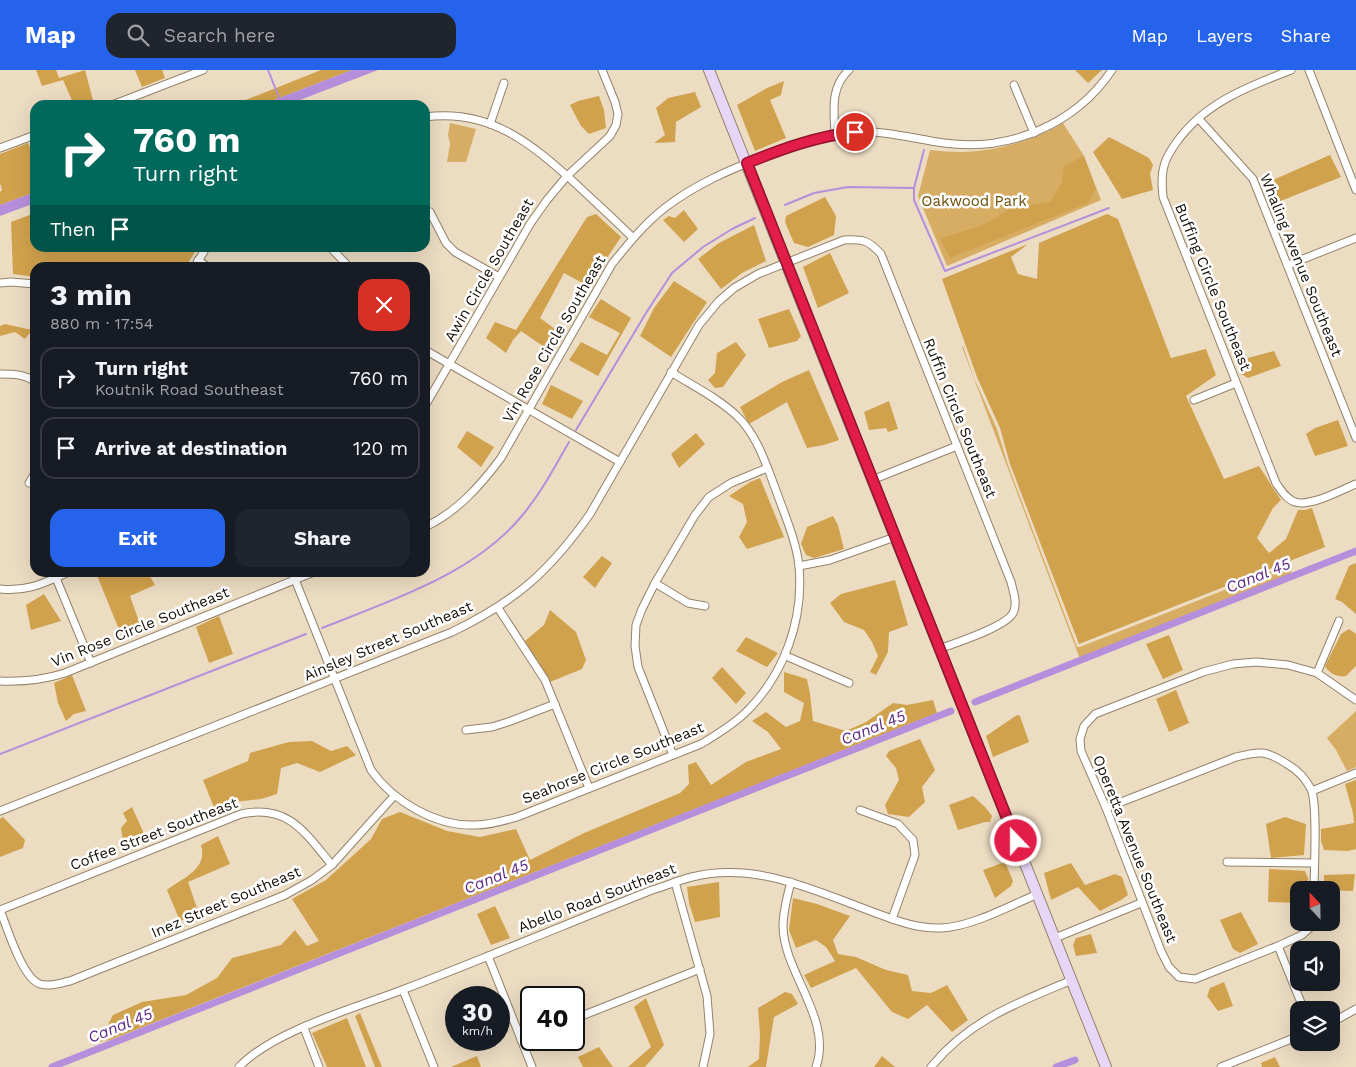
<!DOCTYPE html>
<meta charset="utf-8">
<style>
body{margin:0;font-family:"Work Sans",sans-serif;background:#20242c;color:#f1f3f6;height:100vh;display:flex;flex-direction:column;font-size:19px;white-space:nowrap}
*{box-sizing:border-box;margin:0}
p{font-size:16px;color:#9ea1a6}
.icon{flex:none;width:28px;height:28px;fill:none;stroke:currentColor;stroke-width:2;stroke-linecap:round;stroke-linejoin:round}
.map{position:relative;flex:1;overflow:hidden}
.panel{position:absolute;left:30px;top:192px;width:400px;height:315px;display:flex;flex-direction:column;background:#171b24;border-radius:15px;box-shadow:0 5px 20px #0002}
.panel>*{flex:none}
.top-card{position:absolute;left:30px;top:30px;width:400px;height:152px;border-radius:15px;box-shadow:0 5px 20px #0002;background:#00695c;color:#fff;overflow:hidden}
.needle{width:32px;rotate:338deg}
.buttons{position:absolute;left:1290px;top:811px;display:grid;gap:10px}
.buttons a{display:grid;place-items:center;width:50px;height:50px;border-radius:10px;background:#171b24;box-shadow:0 5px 20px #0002;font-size:25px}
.speed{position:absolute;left:445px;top:916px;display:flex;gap:10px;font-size:25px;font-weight:700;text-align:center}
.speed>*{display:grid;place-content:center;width:65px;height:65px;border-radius:50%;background:#171b24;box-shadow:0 5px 20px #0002;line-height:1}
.speed small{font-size:12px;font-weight:400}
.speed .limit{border:2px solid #111;border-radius:8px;background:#fff;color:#111}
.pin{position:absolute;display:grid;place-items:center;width:42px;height:42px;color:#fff;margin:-21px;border:2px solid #fff;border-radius:50%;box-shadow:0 1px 5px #0007}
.me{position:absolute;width:55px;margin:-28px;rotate:338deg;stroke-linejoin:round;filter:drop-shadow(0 0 4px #0008)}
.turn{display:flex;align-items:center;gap:18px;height:105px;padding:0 20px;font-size:22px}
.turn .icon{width:65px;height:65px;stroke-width:2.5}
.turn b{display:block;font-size:35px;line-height:42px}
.then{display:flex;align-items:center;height:48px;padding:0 20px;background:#0003;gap:10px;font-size:19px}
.round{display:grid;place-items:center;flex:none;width:52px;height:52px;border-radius:15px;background:#20242c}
.head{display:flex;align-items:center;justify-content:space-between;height:85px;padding:0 20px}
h1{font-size:30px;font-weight:700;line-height:38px}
.cta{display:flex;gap:10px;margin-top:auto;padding:10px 20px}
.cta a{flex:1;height:58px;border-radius:15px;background:#2563eb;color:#fff;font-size:20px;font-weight:700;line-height:58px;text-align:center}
.cta a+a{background:#20242c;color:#f1f3f6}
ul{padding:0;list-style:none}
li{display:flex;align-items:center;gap:15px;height:62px;margin:0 10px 8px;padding:0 10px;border:2px solid #363941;border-radius:15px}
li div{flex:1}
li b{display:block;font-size:19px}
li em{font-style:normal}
header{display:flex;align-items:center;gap:30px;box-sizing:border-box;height:70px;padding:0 25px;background:#2563eb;color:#fff}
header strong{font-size:24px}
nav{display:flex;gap:28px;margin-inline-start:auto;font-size:18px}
.search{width:350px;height:45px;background:#20242c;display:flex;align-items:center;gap:12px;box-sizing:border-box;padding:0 18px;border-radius:15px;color:#9ea1a6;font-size:19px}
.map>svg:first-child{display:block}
.green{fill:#d7ac63}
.forest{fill:#d1a24d}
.water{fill:#b68fdc}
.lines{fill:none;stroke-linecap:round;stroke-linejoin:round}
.stream{stroke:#b68fdc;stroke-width:2}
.canal{stroke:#b68fdc;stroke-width:7}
.street-casing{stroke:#92836b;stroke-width:9}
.secondary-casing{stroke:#92836b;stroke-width:12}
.street{stroke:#fff;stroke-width:7}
.secondary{stroke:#e7d6f6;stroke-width:10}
.route-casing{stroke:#92132f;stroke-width:12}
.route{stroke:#e11d48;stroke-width:9}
.labels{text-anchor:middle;stroke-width:5;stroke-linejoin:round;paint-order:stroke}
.park-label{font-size:15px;fill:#6d4e0a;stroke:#fff}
.street-label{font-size:15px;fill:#161108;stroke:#fff}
.water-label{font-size:16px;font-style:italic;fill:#5d2a84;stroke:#fff}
</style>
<header>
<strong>Map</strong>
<div class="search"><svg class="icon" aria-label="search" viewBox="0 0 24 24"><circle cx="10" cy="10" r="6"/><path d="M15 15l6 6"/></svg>Search here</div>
<nav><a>Map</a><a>Layers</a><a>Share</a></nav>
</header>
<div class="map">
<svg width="1356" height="997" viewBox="0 0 1356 997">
<rect width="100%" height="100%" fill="#ecdcc2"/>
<!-- green -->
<g class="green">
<polygon points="450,53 476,59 466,92 447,92 450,74 448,65"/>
<path d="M1063 53 1084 86 1101 130 947 196 918 126 930 80C940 81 951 82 961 82 993 82 1037 70 1063 53Z"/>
<polygon points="963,276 974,308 997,359 1008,395 1077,577 1080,577 1288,495 1294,509 1080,589 962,277"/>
<polygon points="1356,641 1356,697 1347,701 1336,680 1327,668"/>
</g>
<!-- forest -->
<g class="forest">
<polygon points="36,0 56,0 59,8 85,0 94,34 74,35 63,10 42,16"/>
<polygon points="135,0 162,0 165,8 142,17"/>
<polygon points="321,0 352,0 261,35 233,35"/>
<polygon points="1075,0 1102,0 1088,13"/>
<polygon points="784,11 781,25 770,30 786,68 755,81 737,35 767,18"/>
<polygon points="695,22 701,37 676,52 675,72 654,73 665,65 656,38 668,28"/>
<polygon points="599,26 604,40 606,58 589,64 581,56 570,35 578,31"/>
<polygon points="1109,67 1149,88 1153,95 1150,104 1153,120 1122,129 1093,82"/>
<polygon points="28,73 35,88 35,122 0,135 0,122 2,120 0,113 0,84"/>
<polygon points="1330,85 1341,107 1273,134 1264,114"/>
<polygon points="1084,86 1096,119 1088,133 950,188 940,168 981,156 1014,137 1050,132 1062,112 1064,96"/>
<polygon points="825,127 836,146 834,165 808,177 794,173 785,152 786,146"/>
<polygon points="684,140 698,159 684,172 663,150 669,146 675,148"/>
<polygon points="35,143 35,178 197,178 186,197 35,198 35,207 13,204 11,152"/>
<polygon points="596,144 621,167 588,216 564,203 540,248 562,264 550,281 521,261 513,270 506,283 486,268 495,252 516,260 587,147"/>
<polygon points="1107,144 1118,149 1171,288 1206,279 1216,305 1186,326 1224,409 1259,396 1281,430 1273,438 1257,468 1269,483 1286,469 1298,440 1305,440 1312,438 1325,477 1079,574 1010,394 1000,358 977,307 942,209 1028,174 1011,187 1018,204 1037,209 1039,173"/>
<polygon points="754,155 766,191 742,203 721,219 698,189 719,173"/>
<polygon points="830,183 849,223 818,238 803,197"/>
<polygon points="674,211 707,232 671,287 640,266 654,238"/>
<polygon points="601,229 631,248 598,306 569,290 581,272 607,285 620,263 589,247"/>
<polygon points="789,239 801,266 797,271 769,278 758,249"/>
<polygon points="5,254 32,260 25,269 15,262 0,266 0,256"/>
<polygon points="736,272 746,285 723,317 715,318 708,310 715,303 717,283"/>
<polygon points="1274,281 1281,296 1248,308 1241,304 1237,291"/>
<polygon points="809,300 839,370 824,375 807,378 787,332 749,354 740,337 782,312"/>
<polygon points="551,315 583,331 572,349 542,334"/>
<polygon points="889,331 898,359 888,362 886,358 869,360 864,342"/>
<polygon points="1338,350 1348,376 1315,386 1306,364 1315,358"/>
<polygon points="467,361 494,377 481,397 457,377"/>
<polygon points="696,363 705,374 679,398 671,384"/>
<polygon points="760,408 784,467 747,479 739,467 747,452 743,434 729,426 750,412"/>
<polygon points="833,446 838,455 844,479 814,488 806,485 801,474 807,457"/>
<polygon points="602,486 612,493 595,518 583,507"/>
<polygon points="1356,493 1356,544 1342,532 1335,529 1349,496"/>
<polygon points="96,503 148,503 155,515 130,526 142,560 122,567"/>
<polygon points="895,510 908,555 889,562 888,582 876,605 870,602 878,586 872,572 864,560 844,552 830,533 841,524"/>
<polygon points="44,524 61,551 31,560 26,535"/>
<polygon points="550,540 576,562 586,590 582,599 550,612 525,571 544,555"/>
<polygon points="219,546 233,584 209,593 196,557"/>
<path d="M1349 559 1356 564V596L1346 606C1336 607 1330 604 1325 596L1341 564Z"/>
<polygon points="1169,565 1183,600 1163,609 1146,574"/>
<polygon points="746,567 778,583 767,597 736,581"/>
<polygon points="722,597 746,623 736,634 712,608"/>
<polygon points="784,602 807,609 810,624 813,651 846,661 866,652 893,633 907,635 933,630 937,643 110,970 99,972 113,945 142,932 186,925 217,908 232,888 281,875 295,860 307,876 319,871 292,829 326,810 371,769 382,749 400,742 447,761 480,767 516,759 530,790 584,763 680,723 689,714 688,695 696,692 711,715 746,692 781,679 768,662 752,651 766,642 786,657 800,651 804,633 784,622"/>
<polygon points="72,605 86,641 74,644 66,651 58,633 54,613"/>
<polygon points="1176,620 1189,653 1169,662 1156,629"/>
<polygon points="1017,645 1020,646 1029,672 993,687 986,666"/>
<polygon points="920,669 935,700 922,717 925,732 909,747 888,744 885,735 899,710 896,698 886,686 889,681"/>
<polygon points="312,671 331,681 347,676 356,685 320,702 297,693 281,698 277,724 261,729 235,732 215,740 203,710 248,691 250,683 289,672"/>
<polygon points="1356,710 1356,779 1348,781 1324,780 1321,771 1321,759 1354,753 1353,743 1345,714"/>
<polygon points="973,726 985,737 992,746 990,752 985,752 958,760 949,735"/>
<polygon points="132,737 146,768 124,778 121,758 127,751 123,743"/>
<polygon points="3,747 25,770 23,778 0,787 0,749"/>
<polygon points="1285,747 1306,754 1304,785 1271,788 1266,754"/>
<path d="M218 766 230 794 188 812 199 844 180 851 167 820C184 807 208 799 201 775Z"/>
<polygon points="1005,792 1013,811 1011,816 995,828 983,800"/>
<polygon points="1071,793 1085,815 1115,804 1122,807 1128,825 1121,830 1100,841 1078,817 1051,830 1044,803"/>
<polygon points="1269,799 1305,801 1308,808 1308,820 1299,820 1299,833 1268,832"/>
<polygon points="1355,804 1353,821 1324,820 1324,805"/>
<polygon points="719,812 720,847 695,852 689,833 687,817"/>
<polygon points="793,828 817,834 850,846 833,870 838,884 856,887 886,900 908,905 912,921 931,923 947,915 968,950 952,962 927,935 908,949 892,942 856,898 811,918 804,905 835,891 826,877 816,870 796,878 789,860"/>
<polygon points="495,836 510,868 491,875 477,844"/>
<polygon points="1241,842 1258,874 1240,883 1233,879 1220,850"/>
<polygon points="1091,864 1097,883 1076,886 1073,875 1076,868"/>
<polygon points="1224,912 1233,936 1218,941 1207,926 1210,918"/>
<polygon points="785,922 792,924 798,934 774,947 766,997 748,997 759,989 760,964 758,938"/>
<polygon points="646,928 664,975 645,997 628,997 651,977 634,937"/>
<polygon points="360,943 382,997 375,997 355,946"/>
<polygon points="347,948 366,997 327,997 312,963"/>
<polygon points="599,977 613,997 583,997 578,987"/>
<polygon points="477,986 481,997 451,997"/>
<polygon points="882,986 895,997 874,997"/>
<polygon points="1275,987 1280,997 1262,997 1261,993"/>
</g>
<!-- water -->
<g class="water">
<polygon points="352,0 378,0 287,35 261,35"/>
<polygon points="35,122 35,133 0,146 0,135"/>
</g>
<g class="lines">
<!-- stream -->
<g class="stream">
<polyline points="268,0 280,30"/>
<polyline points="924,80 914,118 914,130 945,201 1109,138"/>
<polyline points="785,135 814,123 848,117 914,118"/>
<polyline points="576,360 646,243 672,203 703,177 732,159 755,148"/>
<path d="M322 558C389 531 472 505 520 448 540 425 554 398 569 372"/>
<polyline points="0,684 306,564"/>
</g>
<!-- canal -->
<g class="canal">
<polyline points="975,632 1356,481"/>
<polyline points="52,997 951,641"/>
<polyline points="1056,997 1075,990"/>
</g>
<defs>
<g id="street">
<path d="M1291 0C1247 17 1204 33 1176 73 1171 80 1166 87 1164 96 1161 106 1162 116 1163 127L1276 413C1281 420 1286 429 1295 432 1311 437 1341 420 1356 414"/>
<polyline points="1309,0 1356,120"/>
<polyline points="1014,15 1034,63"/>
<polyline points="112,35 203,0"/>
<path d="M425 47C490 38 532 74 577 115 596 133 615 150 633 168"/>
<polyline points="1198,48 1253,109 1356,368"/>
<polyline points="490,54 504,13"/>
<path d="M835 64C834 41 830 17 849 0"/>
<polyline points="0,78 35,65"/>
<polyline points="430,142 446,173 455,182 499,207"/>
<polyline points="331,178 350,198"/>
<polyline points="198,190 209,198"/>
<polyline points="1288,195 1356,168"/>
<polyline points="194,198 206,178"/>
<polyline points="0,213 11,212 35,214"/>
<polyline points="425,280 620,392"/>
<path d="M0 304C13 304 23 304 35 311"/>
<polyline points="1194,330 1236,313"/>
<polyline points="425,336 530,154 547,130 567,106 610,66 616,55 618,44 615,32 602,0"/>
<polyline points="872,410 957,376"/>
<polyline points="29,413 35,403"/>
<path d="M425 457C457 442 480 416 501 388L612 194C628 174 645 153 666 137 696 114 729 100 763 87 793 75 822 64 854 62 885 60 914 69 944 73 1009 82 1075 55 1112 0"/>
<polyline points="799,496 830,490 895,467"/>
<path d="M292 502 371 700C393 731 436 757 476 755 490 755 503 751 517 747L701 674C716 665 731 656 744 644 784 606 804 550 799 496 796 470 785 446 777 423 767 397 758 366 737 346 718 328 693 316 671 302"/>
<polyline points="56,508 91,593"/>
<polyline points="655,513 688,533 705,536"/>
<path d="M0 519C28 522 44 513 69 502"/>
<polyline points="498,538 545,610 589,718"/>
<polyline points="786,586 849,613"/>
<polyline points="1317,603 1339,551"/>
<path d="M0 611C23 612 43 610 65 603L314 502"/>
<polyline points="466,660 492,657 508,652 555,634"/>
<polyline points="673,685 638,597 635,576 636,555 642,539 655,513 695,445 709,427 731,413 767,398"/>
<polyline points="1312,721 1356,703"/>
<path d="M1106 738 1236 687C1259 681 1266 680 1287 694 1298 700 1305 708 1311 719 1318 734 1314 799 1314 820"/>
<polyline points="860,740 898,754 913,770 915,785 892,849"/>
<path d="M0 741 452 562C516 531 549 502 590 444L699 255 718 232 734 218 758 204 844 170C863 169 868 170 881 184L1011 512C1013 521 1018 534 1013 543 1006 557 955 573 939 579"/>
<polyline points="1227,792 1314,793"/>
<polyline points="675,812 707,926 710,964 703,997"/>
<path d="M791 812C787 827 783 841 783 857 784 903 833 949 816 997"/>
<path d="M0 840C7 857 22 908 40 914 50 917 60 913 70 911L285 825 312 810 332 795 394 726"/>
<path d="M0 840 241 744C289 734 305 763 332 795"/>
<polyline points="1312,852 1311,857 1302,865 1278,876 1195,909 1179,907 1169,897 1161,881 1106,738 1081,681 1080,669 1084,656 1095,644 1203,602 1233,594 1256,592 1288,595 1317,603 1356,630"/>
<polyline points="1055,868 1141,833"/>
<polyline points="1278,876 1304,940"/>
<polyline points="488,886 532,997"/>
<polyline points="403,920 434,997"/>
<polyline points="574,949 700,899"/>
<polyline points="1331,953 1356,939"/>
<polyline points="304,958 319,997"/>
<polyline points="521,970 531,966"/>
<path d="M239 997C273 961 355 938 402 920 486 888 569 853 652 820 666 816 679 810 692 807 753 792 809 818 865 839 890 848 914 859 941 858 971 857 1009 836 1038 824"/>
<path d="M931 997C969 950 1019 932 1072 910"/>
<polyline points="1221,997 1299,966"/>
</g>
<polyline id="secondary" points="709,0 1106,997"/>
</defs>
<!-- street casing -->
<use href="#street" class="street-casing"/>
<!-- secondary casing -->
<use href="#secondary" class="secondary-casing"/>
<!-- street -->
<use href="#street" class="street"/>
<!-- secondary -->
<use href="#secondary" class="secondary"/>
</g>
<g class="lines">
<defs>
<path id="route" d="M855 62C817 66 782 79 747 93L1016 771"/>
</defs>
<!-- route casing -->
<use href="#route" class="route-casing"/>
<!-- route -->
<use href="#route" class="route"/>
</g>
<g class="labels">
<!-- park labels -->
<g class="park-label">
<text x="974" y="136">Oakwood Park</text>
</g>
<!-- street labels -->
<g class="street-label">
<text transform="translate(1301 195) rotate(68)" y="5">Whaling Avenue Southeast</text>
<text transform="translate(489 200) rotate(-60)" y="5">Awin Circle Southeast</text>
<text transform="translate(1213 217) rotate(68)" y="5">Buffing Circle Southeast</text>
<text transform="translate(554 269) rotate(-60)" y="5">Vin Rose Circle Southeast</text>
<text transform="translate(960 348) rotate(68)" y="5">Ruffin Circle Southeast</text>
<text transform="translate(140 557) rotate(-22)" y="5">Vin Rose Circle Southeast</text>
<text transform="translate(388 571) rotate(-23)" y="5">Ainsley Street Southeast</text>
<text transform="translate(613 693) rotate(-22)" y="5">Seahorse Circle Southeast</text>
<text transform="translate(154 764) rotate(-21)" y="5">Coffee Street Southeast</text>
<text transform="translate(1135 779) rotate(68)" y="5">Operetta Avenue Southeast</text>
<text transform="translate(597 828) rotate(-21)" y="5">Abello Road Southeast</text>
<text transform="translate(226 832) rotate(-23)" y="5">Inez Street Southeast</text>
</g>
<!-- water labels -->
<g class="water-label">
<text transform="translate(1258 505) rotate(-22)" y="6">Canal 45</text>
<text transform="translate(873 657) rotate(-22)" y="6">Canal 45</text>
<text transform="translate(496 806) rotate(-22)" y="6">Canal 45</text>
<text transform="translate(120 955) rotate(-22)" y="6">Canal 45</text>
</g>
</g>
</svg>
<div class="buttons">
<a><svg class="needle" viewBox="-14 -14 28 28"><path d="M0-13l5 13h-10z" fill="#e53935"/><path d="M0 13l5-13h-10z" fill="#9ea1a6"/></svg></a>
<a><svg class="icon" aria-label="sound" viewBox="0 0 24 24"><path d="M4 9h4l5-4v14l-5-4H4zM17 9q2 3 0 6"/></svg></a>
<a><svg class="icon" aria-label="layers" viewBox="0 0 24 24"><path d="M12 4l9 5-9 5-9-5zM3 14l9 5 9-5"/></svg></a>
</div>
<div class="speed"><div>30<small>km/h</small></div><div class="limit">40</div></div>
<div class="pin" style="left:855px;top:62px;background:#d93025"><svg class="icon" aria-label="arrive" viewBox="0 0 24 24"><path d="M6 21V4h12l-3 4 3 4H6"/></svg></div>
<svg class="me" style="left:1016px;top:771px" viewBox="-20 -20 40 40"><circle r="17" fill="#e11d48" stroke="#fff" stroke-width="3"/><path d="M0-11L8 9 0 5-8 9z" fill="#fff"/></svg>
<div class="top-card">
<div class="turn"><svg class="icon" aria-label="right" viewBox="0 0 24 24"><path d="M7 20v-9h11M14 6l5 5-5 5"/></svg><div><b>760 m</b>Turn right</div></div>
<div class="then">Then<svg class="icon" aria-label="arrive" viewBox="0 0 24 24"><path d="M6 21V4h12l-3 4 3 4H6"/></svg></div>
</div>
<section class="panel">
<div class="head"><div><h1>3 min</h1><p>880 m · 17:54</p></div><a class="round" style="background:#d93025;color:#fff"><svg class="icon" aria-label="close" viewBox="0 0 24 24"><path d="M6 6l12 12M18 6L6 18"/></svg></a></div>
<ul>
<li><svg class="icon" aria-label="right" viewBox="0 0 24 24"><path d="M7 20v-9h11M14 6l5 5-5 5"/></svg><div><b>Turn right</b><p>Koutnik Road Southeast</p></div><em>760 m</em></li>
<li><svg class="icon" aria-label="arrive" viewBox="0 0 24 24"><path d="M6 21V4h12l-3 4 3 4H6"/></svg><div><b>Arrive at destination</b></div><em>120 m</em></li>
</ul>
<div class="cta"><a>Exit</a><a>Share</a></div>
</section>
</div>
